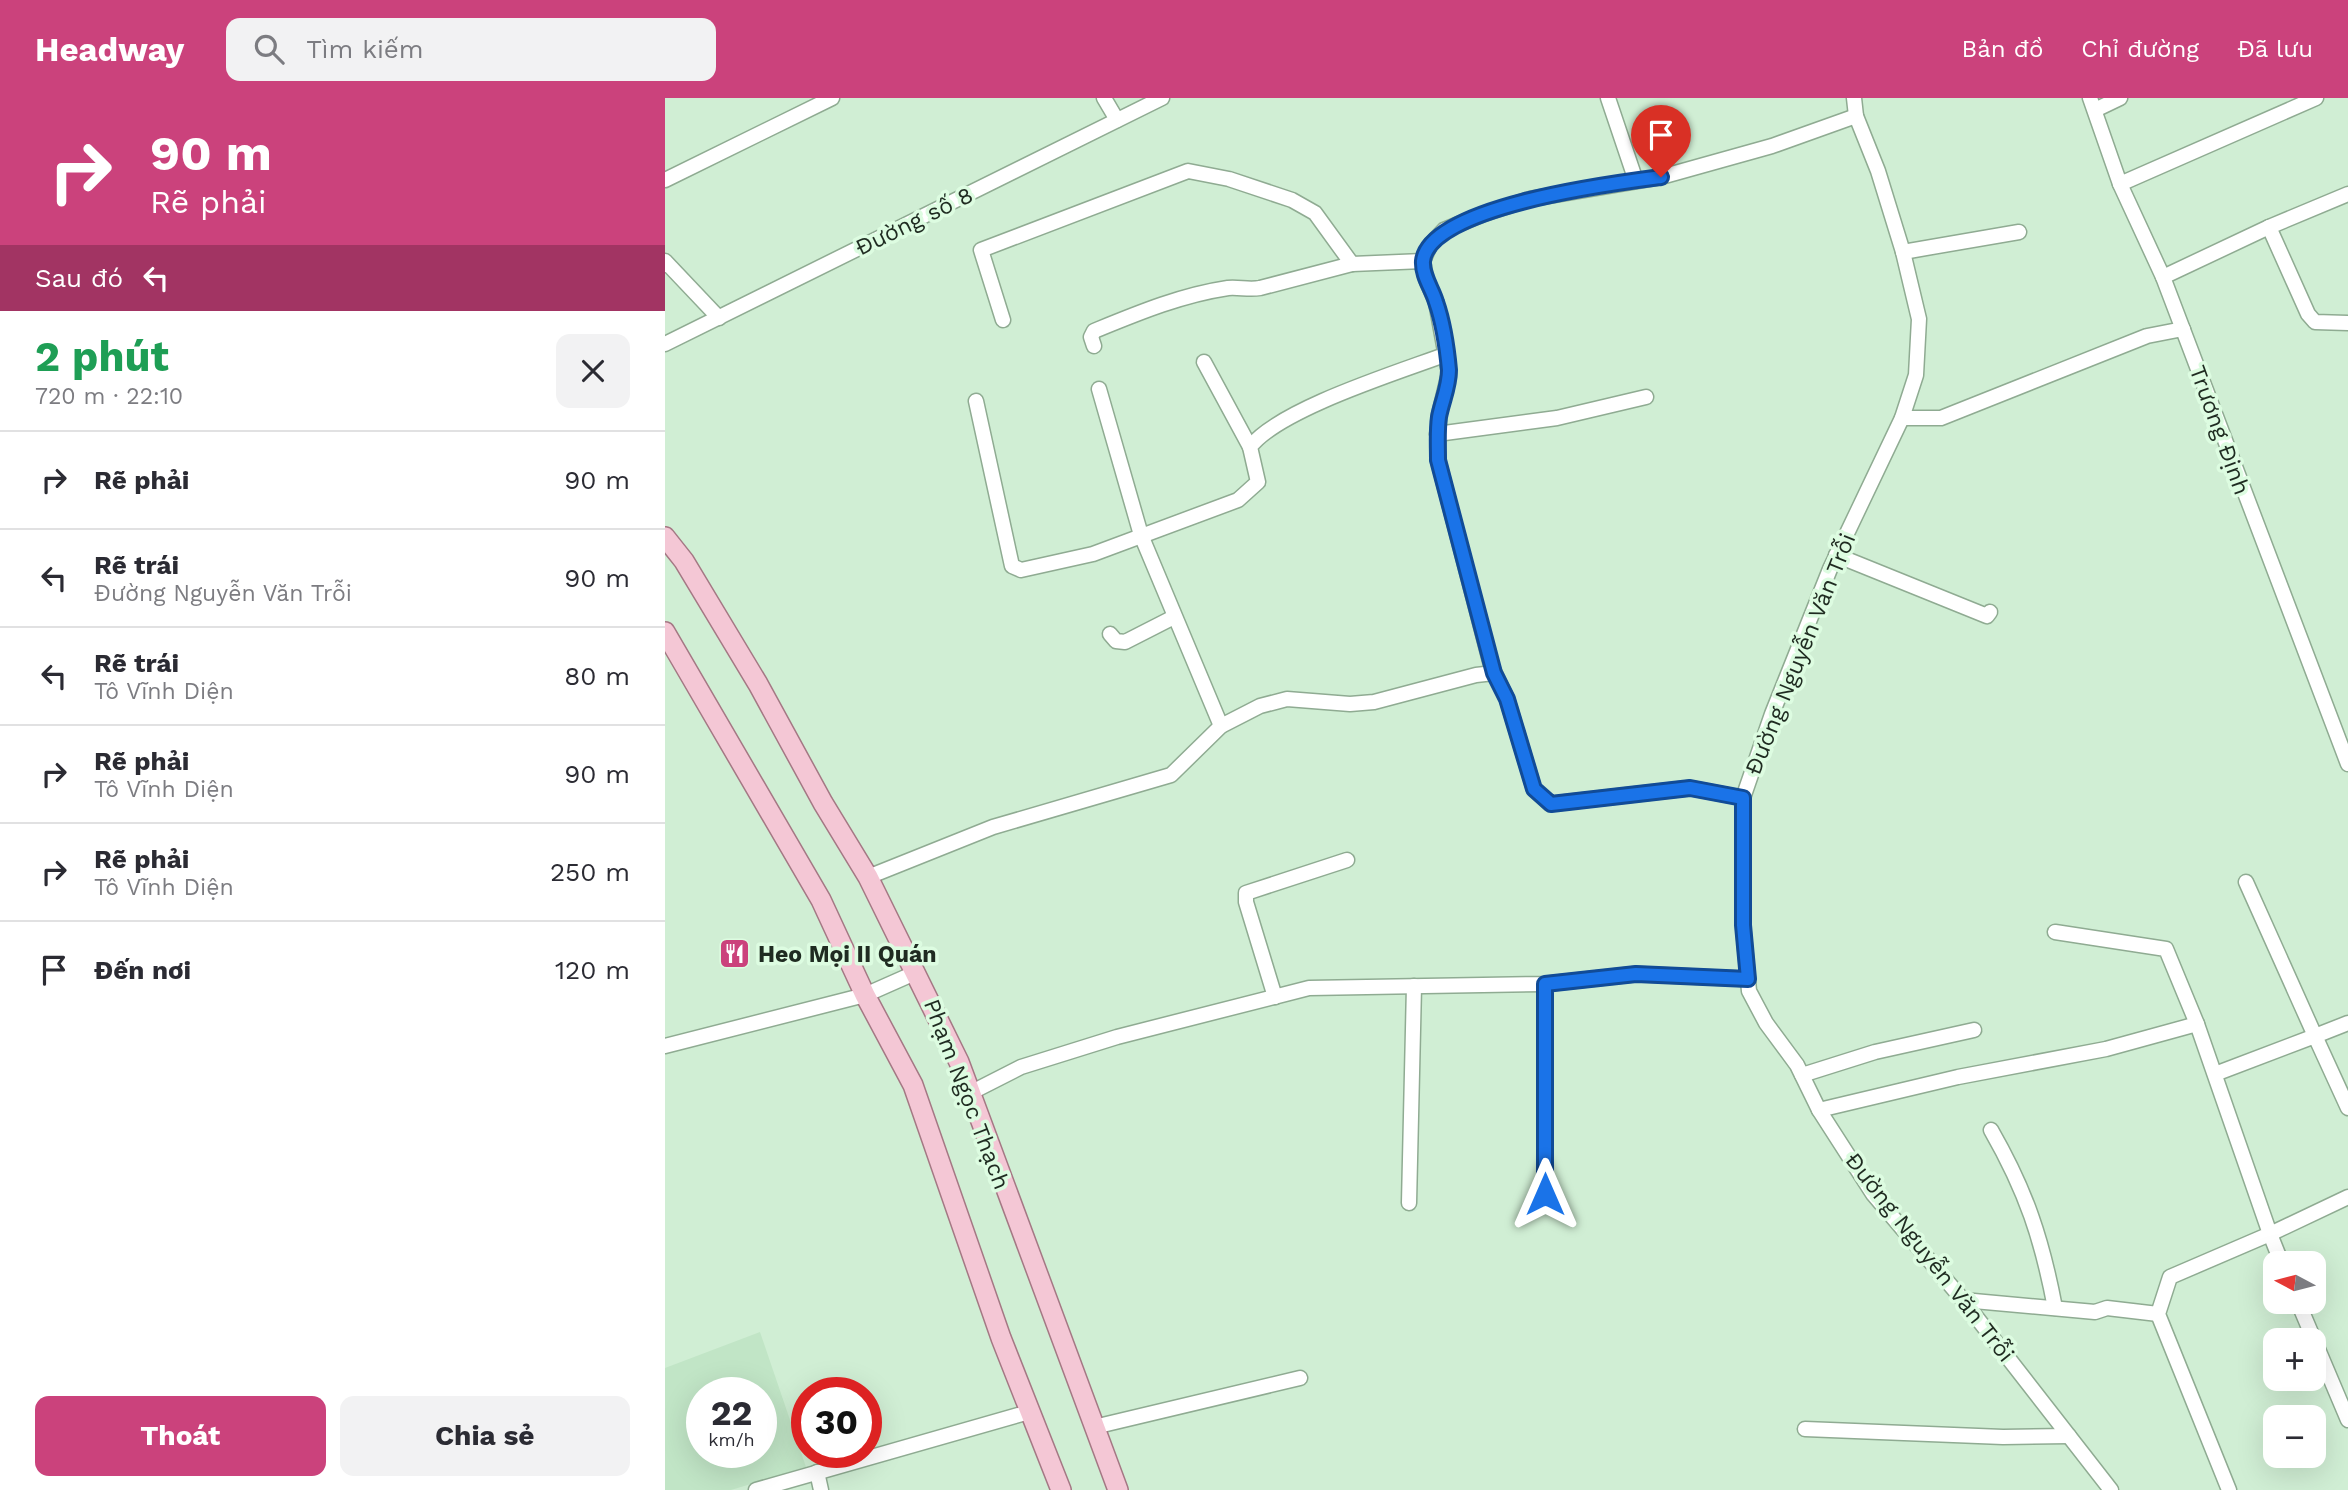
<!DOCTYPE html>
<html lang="vi">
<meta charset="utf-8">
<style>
body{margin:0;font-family:"Work Sans",sans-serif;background:#f2f2f3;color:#2b2b33;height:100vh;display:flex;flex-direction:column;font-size:26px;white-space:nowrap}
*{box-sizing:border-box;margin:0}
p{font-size:23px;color:#7c7c81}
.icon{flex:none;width:38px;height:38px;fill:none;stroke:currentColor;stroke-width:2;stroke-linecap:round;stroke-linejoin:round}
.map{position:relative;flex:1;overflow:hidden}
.details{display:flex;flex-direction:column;background:#fff;width:665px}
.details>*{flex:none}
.hud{background:#cb427c;color:#fff;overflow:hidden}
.needle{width:46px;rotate:277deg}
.buttons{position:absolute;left:1598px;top:1153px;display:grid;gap:14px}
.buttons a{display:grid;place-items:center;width:63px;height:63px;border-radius:14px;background:#fff;box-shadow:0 7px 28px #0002;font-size:35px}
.speed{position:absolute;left:21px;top:1279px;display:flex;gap:14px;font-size:35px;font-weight:700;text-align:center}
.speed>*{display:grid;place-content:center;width:91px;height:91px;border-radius:50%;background:#fff;box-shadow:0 7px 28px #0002;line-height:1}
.speed small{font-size:18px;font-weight:400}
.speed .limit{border:10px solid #d22;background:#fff;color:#111}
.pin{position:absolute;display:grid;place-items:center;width:60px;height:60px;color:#fff;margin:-72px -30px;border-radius:50% 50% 50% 0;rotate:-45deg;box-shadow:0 0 7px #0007}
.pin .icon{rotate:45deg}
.me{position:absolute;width:77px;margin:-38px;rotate:0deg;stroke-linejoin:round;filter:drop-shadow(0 0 5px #0008)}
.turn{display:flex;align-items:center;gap:24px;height:147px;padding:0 35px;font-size:32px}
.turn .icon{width:91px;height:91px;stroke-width:2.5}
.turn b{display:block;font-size:49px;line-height:60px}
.then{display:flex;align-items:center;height:66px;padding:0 35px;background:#0003;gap:14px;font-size:26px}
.round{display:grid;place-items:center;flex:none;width:74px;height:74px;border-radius:14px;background:#f2f2f3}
.head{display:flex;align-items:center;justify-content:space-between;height:119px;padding:0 35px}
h1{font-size:42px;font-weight:700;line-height:52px;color:#1e9e55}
.primary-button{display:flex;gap:14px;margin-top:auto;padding:14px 35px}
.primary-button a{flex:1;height:80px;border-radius:14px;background:#cb427c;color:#fff;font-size:28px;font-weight:700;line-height:80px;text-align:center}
.primary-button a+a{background:#f2f2f3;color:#2b2b33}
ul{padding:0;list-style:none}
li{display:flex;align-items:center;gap:21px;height:98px;padding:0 35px;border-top:2px solid #e1e1e2}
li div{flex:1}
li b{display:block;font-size:26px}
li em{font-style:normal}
header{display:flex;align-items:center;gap:42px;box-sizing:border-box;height:98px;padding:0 35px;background:#cb427c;color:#fff}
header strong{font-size:33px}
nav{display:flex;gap:38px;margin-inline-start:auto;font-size:24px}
.search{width:490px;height:63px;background:#f2f2f3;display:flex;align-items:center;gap:18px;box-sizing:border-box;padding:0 24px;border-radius:14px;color:#7c7c81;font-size:26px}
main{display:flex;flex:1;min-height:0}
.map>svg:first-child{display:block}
.built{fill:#c1e5c6;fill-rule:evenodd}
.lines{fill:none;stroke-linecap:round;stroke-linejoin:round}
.minor-casing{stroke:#8fab92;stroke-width:17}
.major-casing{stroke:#a47884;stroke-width:22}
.minor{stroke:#fff;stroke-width:14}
.major{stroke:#f4c7d5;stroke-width:19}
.route-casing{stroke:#114b97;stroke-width:18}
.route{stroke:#1a73e8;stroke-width:12}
.labels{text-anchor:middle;stroke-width:7;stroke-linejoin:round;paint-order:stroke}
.street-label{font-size:23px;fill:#1f2b21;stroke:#ddfce1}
.poi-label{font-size:23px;font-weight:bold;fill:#1f2b21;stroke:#ddfce1;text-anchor:start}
</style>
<header>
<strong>Headway</strong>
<div class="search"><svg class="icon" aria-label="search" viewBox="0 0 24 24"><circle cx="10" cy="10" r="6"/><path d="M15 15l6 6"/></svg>Tìm kiếm</div>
<nav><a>Bản đồ</a><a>Chỉ đường</a><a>Đã lưu</a></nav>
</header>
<main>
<section class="details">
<div class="hud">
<div class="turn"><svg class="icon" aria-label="right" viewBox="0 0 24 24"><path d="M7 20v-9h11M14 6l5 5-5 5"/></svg><div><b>90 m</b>Rẽ phải</div></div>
<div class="then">Sau đó<svg class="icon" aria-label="left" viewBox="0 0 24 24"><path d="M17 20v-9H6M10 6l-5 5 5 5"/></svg></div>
</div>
<div class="head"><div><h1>2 phút</h1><p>720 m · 22:10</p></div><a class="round"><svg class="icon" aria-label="close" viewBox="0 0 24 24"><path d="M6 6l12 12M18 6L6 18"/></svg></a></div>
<ul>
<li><svg class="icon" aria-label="right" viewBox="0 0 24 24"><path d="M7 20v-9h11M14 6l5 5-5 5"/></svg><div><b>Rẽ phải</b></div><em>90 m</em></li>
<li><svg class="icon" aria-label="left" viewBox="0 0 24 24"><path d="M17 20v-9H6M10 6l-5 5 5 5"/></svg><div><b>Rẽ trái</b><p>Đường Nguyễn Văn Trỗi</p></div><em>90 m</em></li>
<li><svg class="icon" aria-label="left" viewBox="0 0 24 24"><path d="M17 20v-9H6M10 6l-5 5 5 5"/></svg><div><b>Rẽ trái</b><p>Tô Vĩnh Diện</p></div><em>80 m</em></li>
<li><svg class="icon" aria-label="right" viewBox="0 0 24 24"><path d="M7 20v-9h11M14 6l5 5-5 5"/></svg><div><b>Rẽ phải</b><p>Tô Vĩnh Diện</p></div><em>90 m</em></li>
<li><svg class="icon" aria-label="right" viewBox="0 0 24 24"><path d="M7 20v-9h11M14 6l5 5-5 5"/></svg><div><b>Rẽ phải</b><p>Tô Vĩnh Diện</p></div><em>250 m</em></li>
<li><svg class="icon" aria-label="arrive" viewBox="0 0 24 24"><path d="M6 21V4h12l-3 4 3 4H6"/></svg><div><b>Đến nơi</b></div><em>120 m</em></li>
</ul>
<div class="primary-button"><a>Thoát</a><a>Chia sẻ</a></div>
</section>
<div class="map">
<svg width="1683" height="1392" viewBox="0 0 1683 1392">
<rect width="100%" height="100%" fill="#d0eed4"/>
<!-- built -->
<path class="built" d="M95 1234 141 1369 66 1392H0V1270ZM37 1295H96V1354H37Z"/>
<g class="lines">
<defs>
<g id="minor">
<polyline points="439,0 452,22"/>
<polyline points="943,0 971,83"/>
<polyline points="1189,0 1191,18 1213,73 1238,154 1254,221 1251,277 1237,320 1165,471 1107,616 1078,700 1078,827 1084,893 1101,925 1132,967 1154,1012 1208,1096 1298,1202 1446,1392"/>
<polyline points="1425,0 1455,86 1498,179 1683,666"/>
<polyline points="1430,12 1455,0"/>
<polyline points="0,82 167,0"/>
<polyline points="1455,86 1651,0"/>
<polyline points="1604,129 1643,216 1650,224 1683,225"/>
<polyline points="1238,154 1354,134"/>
<polyline points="0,163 54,220"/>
<polyline points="1498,179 1604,129 1683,96"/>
<polyline points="338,222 316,152 523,73 564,81 627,102 650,115 687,166 758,163"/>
<polyline points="0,246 497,0"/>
<path d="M429 248 426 239 429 233C473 215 516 197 563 190 574 189 584 192 595 190L687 166"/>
<polyline points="539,264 585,349"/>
<polyline points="434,291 476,437 556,628"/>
<path d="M311 303 347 468 356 472 428 456 573 402 593 384 585 349C614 311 734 274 782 256"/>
<polyline points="1237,320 1276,320 1482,238 1518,231"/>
<polyline points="772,336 892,320 981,299"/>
<polyline points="1171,457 1322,518 1325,514"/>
<polyline points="445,536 451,543 460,544 509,519"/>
<polyline points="1078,700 1025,690 885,706 869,691 842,601 826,567 773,362 774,317 784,275 771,204 761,181 758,163 765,147 779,132 816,117 865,101 996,79 1107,48 1191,18"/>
<polyline points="203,779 328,729 506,677 556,628 595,608 622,601 685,606 709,604 811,577 829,575"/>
<polyline points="1581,784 1650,938 1683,925"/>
<polyline points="1390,834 1501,851 1532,926 1605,1136 1505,1179 1493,1216 1564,1392"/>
<polyline points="610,899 581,804 581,795 682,762"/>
<polyline points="0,948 200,897 252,874"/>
<polyline points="1550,976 1650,938 1683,1010"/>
<polyline points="1137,977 1210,954 1309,932"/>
<polyline points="305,995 356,969 452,939 644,890 880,886 971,876 1083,881"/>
<polyline points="1154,1012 1293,979 1441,951 1532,926"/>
<path d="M1326 1032C1361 1093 1377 1141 1390 1210"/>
<polyline points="880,1096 880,886"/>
<polyline points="744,1105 749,888"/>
<polyline points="1617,1166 1605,1136 1683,1099"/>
<polyline points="1298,1202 1430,1214 1442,1210 1493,1216"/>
<polyline points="1633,1204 1683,1322"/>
<polyline points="429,1329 635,1280"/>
<polyline points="1140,1331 1338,1339 1404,1338"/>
<polyline points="152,1374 156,1392"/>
<polyline points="91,1392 364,1314"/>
</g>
<g id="major">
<polyline points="0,439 19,463 93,586 158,705 203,779 294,964 453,1392"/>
<polyline points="0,534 156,802 200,897 248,987 336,1240 396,1392"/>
</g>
</defs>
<!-- minor casing -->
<use href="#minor" class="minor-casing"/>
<!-- major casing -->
<use href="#major" class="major-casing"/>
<!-- minor -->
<use href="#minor" class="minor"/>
<!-- major -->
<use href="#major" class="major"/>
</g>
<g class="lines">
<defs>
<path id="route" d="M880 1096V886L971 876 1083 881 1078 827V700L1025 690 886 706 869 691 842 601 829 575 773 362C773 347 772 333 774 319 777 303 784 289 784 272 782 250 778 224 771 204 767 190 757 178 758 163 764 108 950 85 996 79"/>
</defs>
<!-- route casing -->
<use href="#route" class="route-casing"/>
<!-- route -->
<use href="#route" class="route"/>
</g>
<!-- icons -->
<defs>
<symbol id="restaurant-square" viewBox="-11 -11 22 22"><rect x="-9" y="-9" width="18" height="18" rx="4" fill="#cb427c" stroke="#ddfce1"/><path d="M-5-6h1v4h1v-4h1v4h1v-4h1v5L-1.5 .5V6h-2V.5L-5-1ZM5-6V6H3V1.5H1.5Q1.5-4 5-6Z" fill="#fff"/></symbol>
</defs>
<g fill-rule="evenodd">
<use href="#restaurant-square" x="52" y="838" width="35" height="35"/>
</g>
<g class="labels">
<!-- street labels -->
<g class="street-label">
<text transform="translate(249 123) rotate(-26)" y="8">Đường số 8</text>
<text transform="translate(1555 332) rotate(70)" y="8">Trương Định</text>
<text transform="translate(1135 556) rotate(-68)" y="8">Đường Nguyễn Văn Trỗi</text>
<text transform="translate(302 996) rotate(69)" y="8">Phạm Ngọc Thạch</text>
<text transform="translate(1265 1159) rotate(52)" y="8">Đường Nguyễn Văn Trỗi</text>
</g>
<!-- poi labels -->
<g class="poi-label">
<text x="93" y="864">Heo Mọi II Quán</text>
</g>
</g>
</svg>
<div class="buttons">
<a><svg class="needle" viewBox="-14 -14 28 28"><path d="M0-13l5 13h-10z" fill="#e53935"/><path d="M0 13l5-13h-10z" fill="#7c7c81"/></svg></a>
<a>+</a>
<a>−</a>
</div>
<div class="speed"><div>22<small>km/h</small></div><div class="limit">30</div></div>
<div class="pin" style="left:996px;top:79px;background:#d93025"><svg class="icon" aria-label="arrive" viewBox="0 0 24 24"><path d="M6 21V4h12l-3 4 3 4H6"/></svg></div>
<svg class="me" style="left:880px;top:1096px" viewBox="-20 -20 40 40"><path d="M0-17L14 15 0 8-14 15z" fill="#1a73e8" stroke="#fff" stroke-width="4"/></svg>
</div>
</main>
